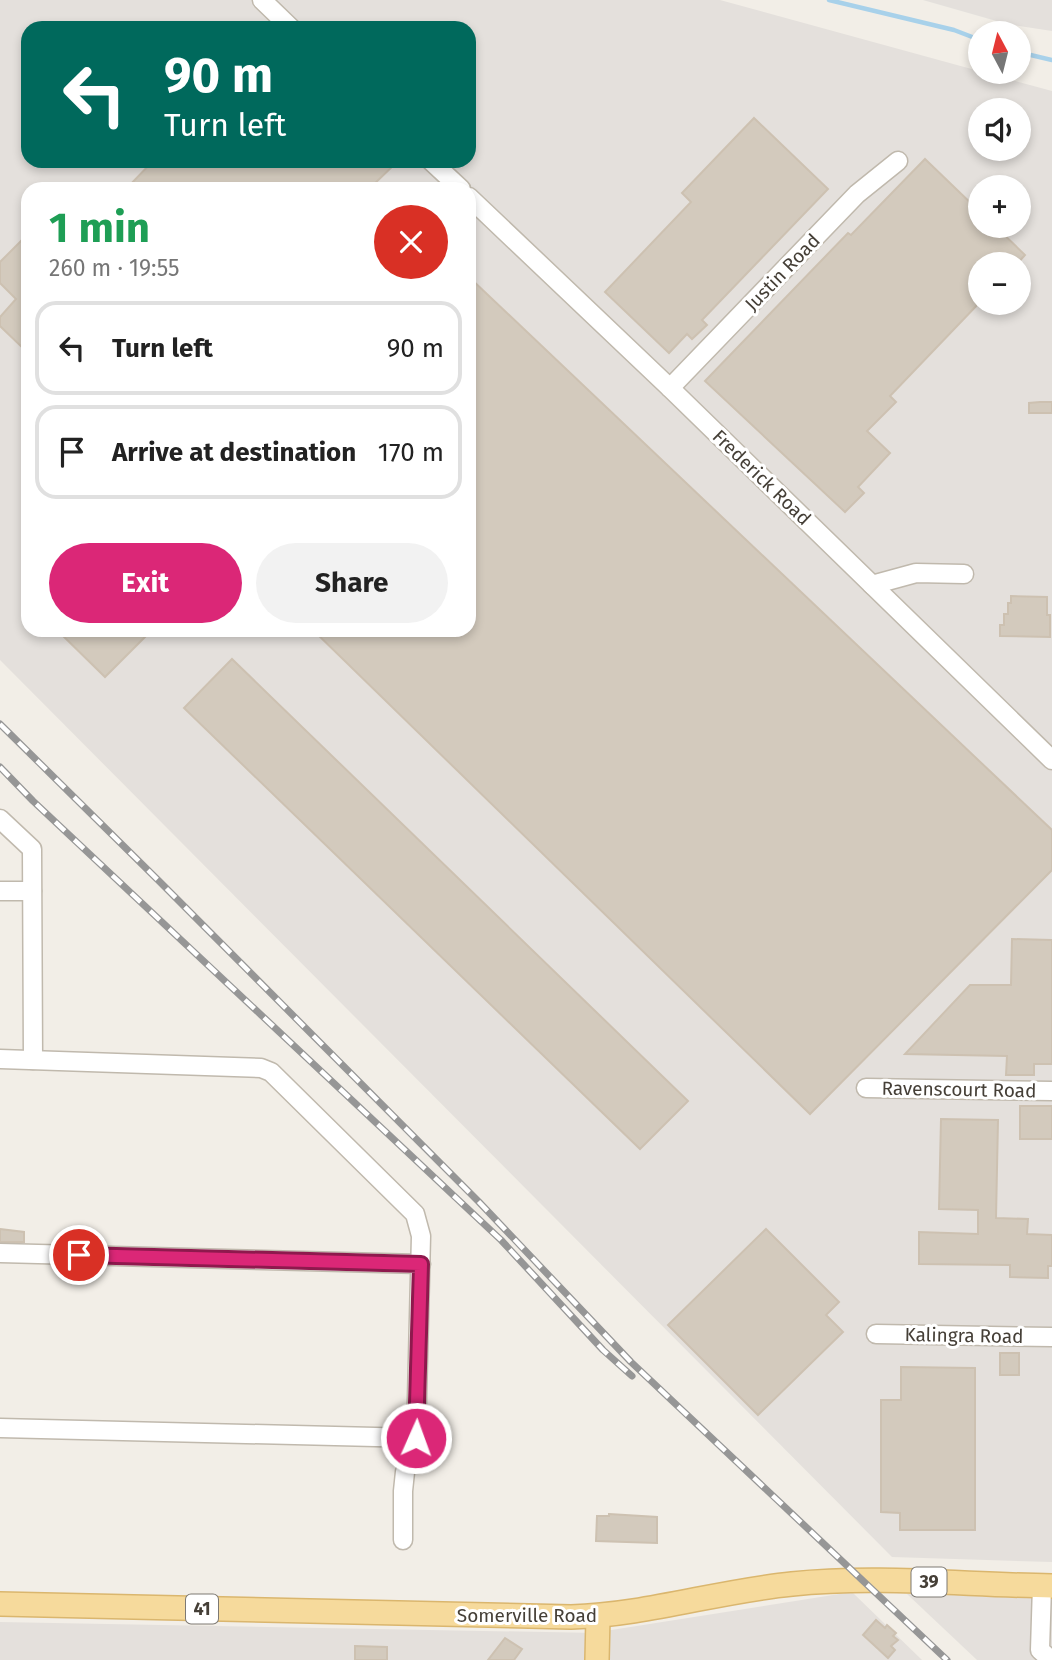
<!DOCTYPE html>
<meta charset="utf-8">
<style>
body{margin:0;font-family:"Fira Sans",sans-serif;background:#f2f2f2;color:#222;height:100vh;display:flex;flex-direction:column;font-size:26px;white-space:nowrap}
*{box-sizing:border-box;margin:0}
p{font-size:23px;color:#767676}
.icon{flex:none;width:38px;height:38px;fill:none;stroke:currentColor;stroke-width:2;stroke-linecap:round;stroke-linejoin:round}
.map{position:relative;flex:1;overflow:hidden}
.side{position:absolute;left:21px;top:182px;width:455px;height:455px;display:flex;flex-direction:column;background:#fff;border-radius:21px;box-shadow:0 4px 10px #0003}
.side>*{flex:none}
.top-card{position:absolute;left:21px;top:21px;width:455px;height:147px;border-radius:21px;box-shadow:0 4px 10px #0003;background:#00695c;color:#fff;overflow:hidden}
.needle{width:46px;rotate:353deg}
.tools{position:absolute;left:968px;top:21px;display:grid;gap:14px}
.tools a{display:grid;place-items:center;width:63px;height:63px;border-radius:50%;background:#fff;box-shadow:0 4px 10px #0003;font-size:35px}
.pin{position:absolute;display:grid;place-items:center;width:60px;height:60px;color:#fff;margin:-30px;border:4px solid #fff;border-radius:50%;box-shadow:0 2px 7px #0007}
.me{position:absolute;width:77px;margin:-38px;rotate:2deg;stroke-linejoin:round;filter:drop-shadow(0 0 5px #0008)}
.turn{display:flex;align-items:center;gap:24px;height:147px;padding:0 28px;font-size:32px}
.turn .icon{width:91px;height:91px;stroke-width:2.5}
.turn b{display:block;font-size:49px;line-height:60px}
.round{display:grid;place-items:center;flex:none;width:74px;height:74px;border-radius:37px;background:#f2f2f2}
.overview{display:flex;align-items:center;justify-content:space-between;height:119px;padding:0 28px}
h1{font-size:42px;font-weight:700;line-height:52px;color:#1e9e55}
.primary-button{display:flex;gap:14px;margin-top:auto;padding:14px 28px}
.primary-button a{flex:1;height:80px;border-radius:42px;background:#db2777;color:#fff;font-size:28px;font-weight:700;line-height:80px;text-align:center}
.primary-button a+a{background:#f2f2f2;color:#222}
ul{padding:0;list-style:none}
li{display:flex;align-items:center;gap:21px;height:94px;margin:0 14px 10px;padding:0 14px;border:4px solid #e0e0e0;border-radius:21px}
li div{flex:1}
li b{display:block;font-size:26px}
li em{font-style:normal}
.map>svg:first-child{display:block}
.industrial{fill:#e4e0dc;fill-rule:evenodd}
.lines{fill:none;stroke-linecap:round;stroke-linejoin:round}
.stream{stroke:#a8d1ea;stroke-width:4.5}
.building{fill:#d3cabd;stroke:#cdc1b1;stroke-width:2}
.minor-casing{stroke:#c0b9ad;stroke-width:21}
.major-casing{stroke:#dab66e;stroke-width:26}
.minor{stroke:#fff;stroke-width:18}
.major{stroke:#f6da9c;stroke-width:23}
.rail-casing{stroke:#969696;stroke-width:7}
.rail{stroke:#fff;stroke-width:4.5;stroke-dasharray:13;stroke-linecap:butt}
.route-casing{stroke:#8e194d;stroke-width:18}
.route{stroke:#db2777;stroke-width:12}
.labels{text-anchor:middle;stroke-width:6;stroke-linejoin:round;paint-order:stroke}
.shield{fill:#fff;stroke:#7d7973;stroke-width:2}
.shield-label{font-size:18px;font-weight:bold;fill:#453f37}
.street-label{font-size:19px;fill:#453f37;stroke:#fff}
</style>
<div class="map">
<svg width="1052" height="1660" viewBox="0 0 1052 1660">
<rect width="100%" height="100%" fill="#f2eee7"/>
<!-- industrial -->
<g class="industrial">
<path d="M0 0H720L1052 91V1562L892 1557 0 660ZM28 28H469V161H28ZM980 110H1018V149H980ZM980 187H1018V226H980ZM28 189H469V630H28ZM980 264H1018V303H980Z"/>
<polygon points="923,0 1052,0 1052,31 1007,24"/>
<polygon points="852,1592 922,1660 604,1660 605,1631"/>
<polygon points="907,1594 1052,1597 1052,1660 977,1660"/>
<polygon points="0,1622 597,1633 597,1660 0,1660"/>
</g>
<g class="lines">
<!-- stream -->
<g class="stream">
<polyline points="829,0 954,30 980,40"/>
<polyline points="1018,52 1052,60"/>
</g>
</g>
<!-- building -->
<g class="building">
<polygon points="754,118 828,189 702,320 707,325 692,339 687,334 669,353 605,292 691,202 682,193"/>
<polygon points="925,159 980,212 980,226 995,226 1025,255 1017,264 980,264 980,302 890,396 896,402 867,431 890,453 858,487 864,493 845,512 705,381 848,233 851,235"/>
<polygon points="153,161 398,161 369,189 126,189"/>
<polygon points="28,234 28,353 0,326 0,317 16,299 0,283 0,262"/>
<polygon points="469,277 1052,830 1052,870 810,1114 313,630 469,630"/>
<polygon points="1040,402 1052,402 1052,413 1029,413 1029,403"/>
<polygon points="1011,596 1047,597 1047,615 1050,615 1050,637 1000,636 1000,625 1004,625 1004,614 1008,614 1008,603 1011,603"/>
<polygon points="57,630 152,630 105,677"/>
<polygon points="232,659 688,1101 640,1149 184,708"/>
<polygon points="1012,939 1052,940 1052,1064 1034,1064 1034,1075 1006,1075 1007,1056 905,1054 970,985 1011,985"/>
<rect x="1020" y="1106" width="32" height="33"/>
<polygon points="941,1119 998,1120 996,1218 1028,1219 1027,1234 1052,1235 1052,1266 1048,1266 1048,1278 1010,1277 1010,1265 919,1264 919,1232 978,1234 978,1210 939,1209"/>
<polygon points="0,1229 24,1232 24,1242 0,1242"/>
<polygon points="766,1229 839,1302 826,1315 843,1332 758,1415 668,1325"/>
<rect x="1000" y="1353" width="19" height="22"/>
<polygon points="901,1367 975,1368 975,1530 900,1530 900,1513 881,1512 881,1400 901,1400"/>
<polygon points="609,1514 657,1517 657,1543 596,1541 597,1516 609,1516"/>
<polygon points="876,1620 885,1628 887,1625 896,1633 893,1636 898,1640 891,1646 895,1650 888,1658 863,1635"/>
<polygon points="505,1638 522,1649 514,1660 488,1660"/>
<polygon points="355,1646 387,1647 387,1660 355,1660"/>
</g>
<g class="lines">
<defs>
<g id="minor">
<polyline points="262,0 291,28"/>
<polyline points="431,161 461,189"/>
<polyline points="469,197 670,388 1052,760"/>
<polyline points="670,388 857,194 898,161"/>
<polyline points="872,585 916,573 964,574"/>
<polyline points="0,819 32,849 33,1060"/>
<polyline points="0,891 32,891"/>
<polyline points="0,1059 261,1068 271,1072 415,1214 421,1236 416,1438 405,1472 403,1491 403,1540"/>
<polyline points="866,1088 1052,1091"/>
<polyline points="0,1253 421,1264"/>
<polyline points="876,1334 1052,1337"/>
<polyline points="0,1428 416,1438"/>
<polyline points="1042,1586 1040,1650 1051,1660"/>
</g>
<g id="major">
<path d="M0 1604 571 1617C646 1615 718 1591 792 1584 878 1575 966 1585 1052 1586"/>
<polyline points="597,1660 598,1617"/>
</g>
</defs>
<!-- minor casing -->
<use href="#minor" class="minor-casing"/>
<!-- major casing -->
<use href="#major" class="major-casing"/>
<!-- minor -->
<use href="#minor" class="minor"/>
<!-- major -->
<use href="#major" class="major"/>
<defs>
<g id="rail">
<polyline points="0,724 159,881 479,1202 631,1362 947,1660"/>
<polyline points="0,767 33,801 501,1240 603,1350 632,1376"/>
</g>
</defs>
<!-- rail casing -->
<use href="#rail" class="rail-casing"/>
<!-- rail -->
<use href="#rail" class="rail"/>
</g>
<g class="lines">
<defs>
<polyline id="route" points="79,1255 421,1264 416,1438"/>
</defs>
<!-- route casing -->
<use href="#route" class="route-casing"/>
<!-- route -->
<use href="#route" class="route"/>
</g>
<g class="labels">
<!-- shield labels -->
<g class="shield">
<rect x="911.5" y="1567.5" width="35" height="29" rx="5"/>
<rect x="186" y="1594.5" width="32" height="29" rx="5"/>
</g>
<g class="shield-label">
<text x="929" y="1588">39</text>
<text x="202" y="1615">41</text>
</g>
<!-- street labels -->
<g class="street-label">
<text transform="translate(782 272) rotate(-46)" y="7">Justin Road</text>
<text transform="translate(762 477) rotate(44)" y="7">Frederick Road</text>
<text transform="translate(959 1089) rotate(1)" y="7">Ravenscourt Road</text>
<text transform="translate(964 1335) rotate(1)" y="7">Kalingra Road</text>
<text x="527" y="1622">Somerville Road</text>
</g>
</g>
</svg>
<div class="tools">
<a><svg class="needle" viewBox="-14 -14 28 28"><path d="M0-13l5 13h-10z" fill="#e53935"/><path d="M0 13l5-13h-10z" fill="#767676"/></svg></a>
<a><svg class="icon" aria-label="sound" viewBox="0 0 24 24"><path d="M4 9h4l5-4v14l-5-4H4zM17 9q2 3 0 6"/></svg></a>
<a>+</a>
<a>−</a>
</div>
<div class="pin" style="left:79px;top:1255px;background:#d93025"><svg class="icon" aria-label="arrive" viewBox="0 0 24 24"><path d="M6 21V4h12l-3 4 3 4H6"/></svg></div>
<svg class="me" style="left:416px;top:1438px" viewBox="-20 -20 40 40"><circle r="17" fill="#db2777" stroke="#fff" stroke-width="3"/><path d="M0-11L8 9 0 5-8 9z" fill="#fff"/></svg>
<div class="top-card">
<div class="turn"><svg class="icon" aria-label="left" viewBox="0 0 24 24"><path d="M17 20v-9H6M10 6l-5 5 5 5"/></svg><div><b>90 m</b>Turn left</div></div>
</div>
<section class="side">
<div class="overview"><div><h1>1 min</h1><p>260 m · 19:55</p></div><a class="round" style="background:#d93025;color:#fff"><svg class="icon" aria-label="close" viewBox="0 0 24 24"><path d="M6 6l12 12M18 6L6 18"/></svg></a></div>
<ul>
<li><svg class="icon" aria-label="left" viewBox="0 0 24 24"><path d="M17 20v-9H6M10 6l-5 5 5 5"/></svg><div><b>Turn left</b></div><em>90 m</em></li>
<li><svg class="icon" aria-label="arrive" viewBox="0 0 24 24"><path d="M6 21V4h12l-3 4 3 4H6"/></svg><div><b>Arrive at destination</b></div><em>170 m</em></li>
</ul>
<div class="primary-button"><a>Exit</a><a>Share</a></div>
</section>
</div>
